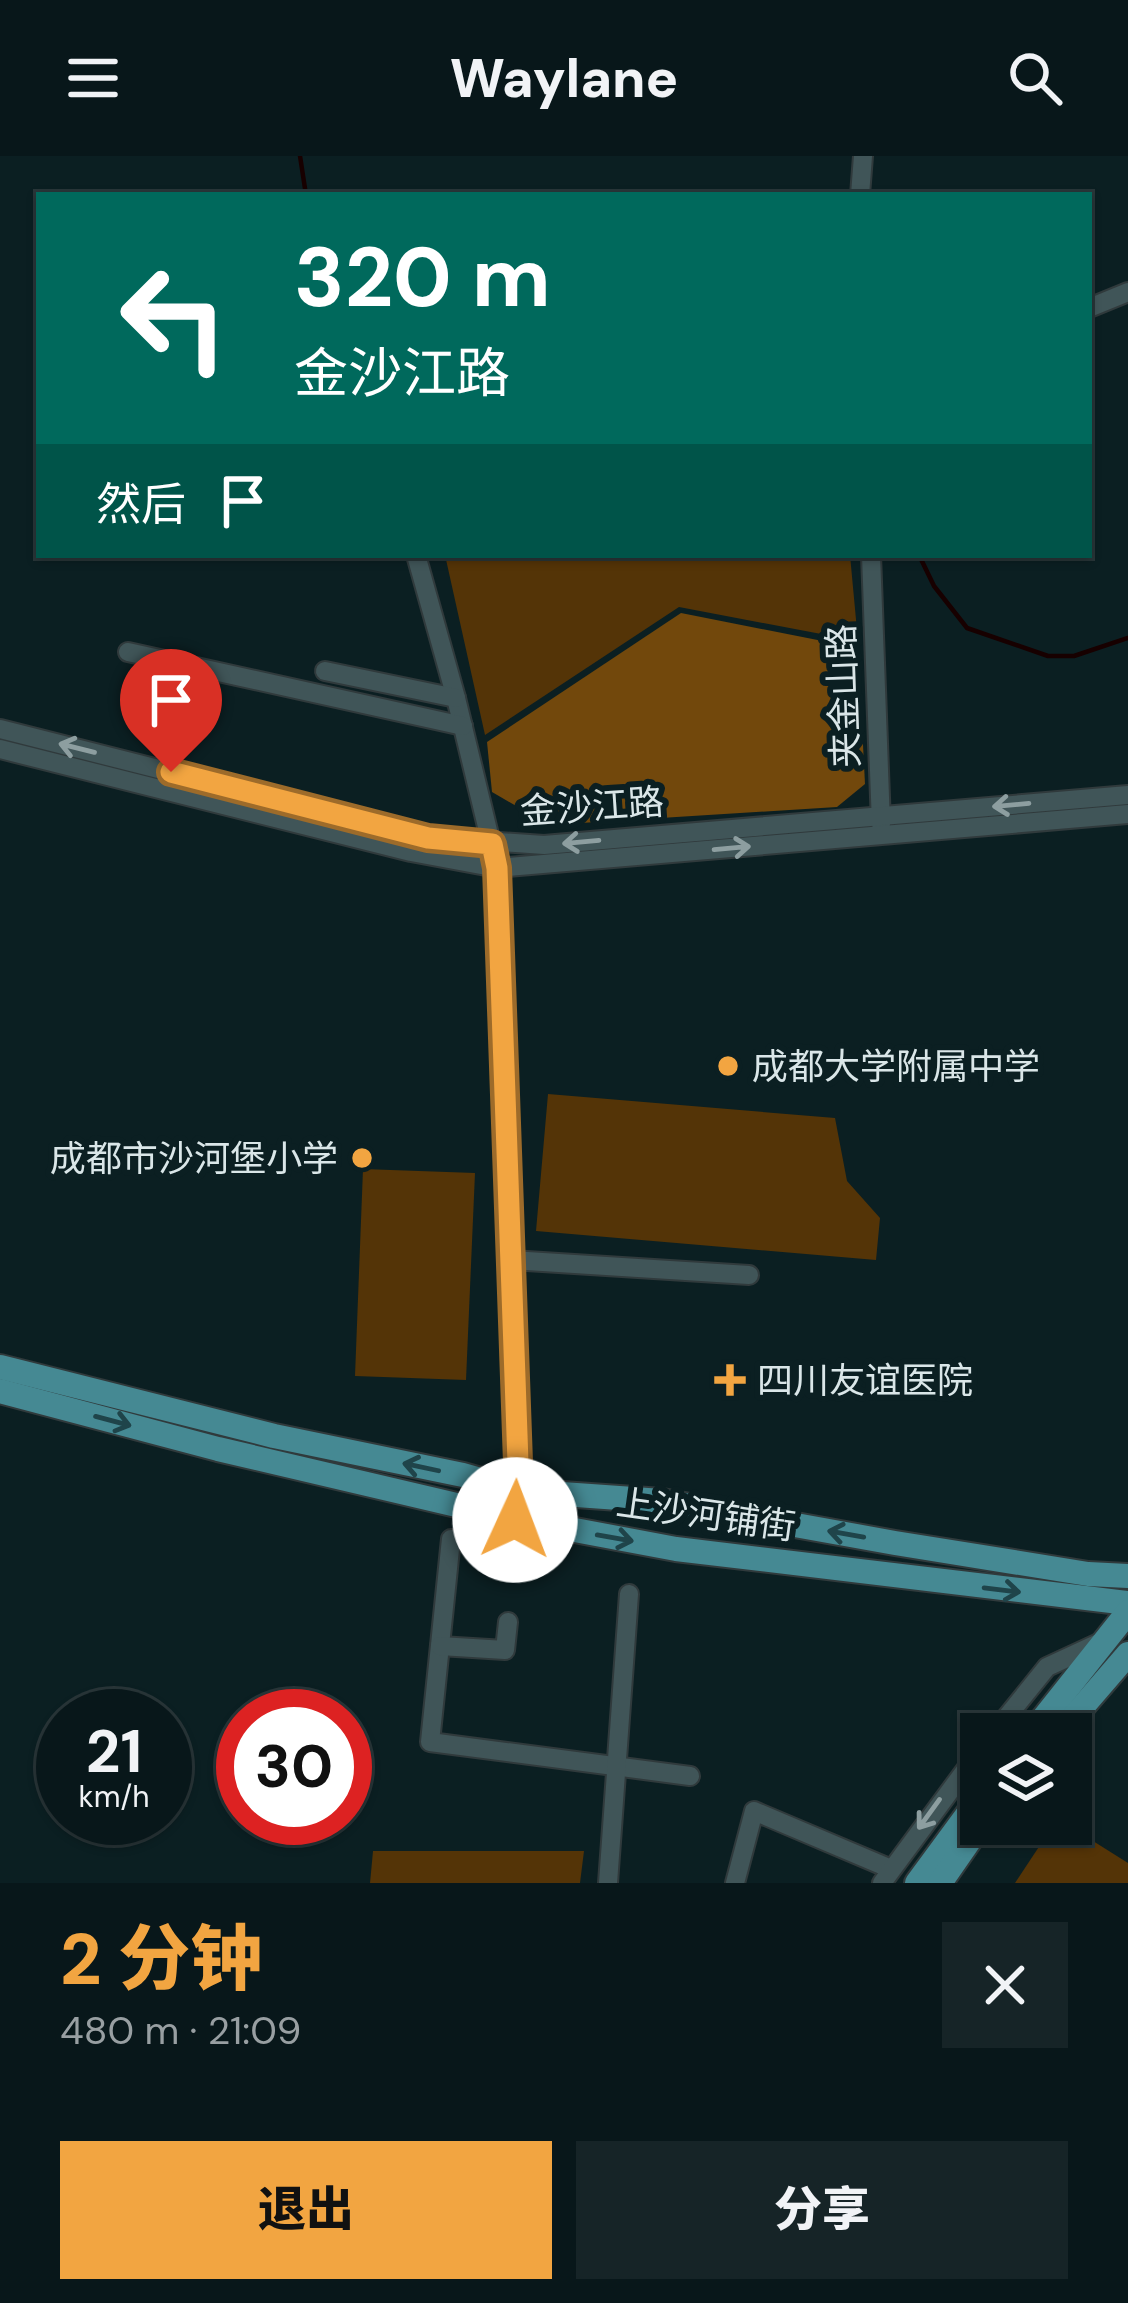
<!DOCTYPE html>
<html lang="zh">
<meta charset="utf-8">
<style>
body{margin:0;font-family:"DM Sans","Noto Sans SC",sans-serif;background:#162427;color:#f1f3f6;height:100vh;display:flex;flex-direction:column;font-size:45px;white-space:nowrap}
*{box-sizing:border-box;margin:0}
p{font-size:39px;color:#989fa2}
.icon{flex:none;width:66px;height:66px;fill:none;stroke:currentColor;stroke-width:2;stroke-linecap:round;stroke-linejoin:round}
.map{position:relative;height:1727px;overflow:hidden}
.side{display:flex;flex-direction:column;background:#08171a;flex:1}
.side>*{flex:none}
.hud{position:absolute;left:36px;top:36px;width:1056px;height:366px;border-radius:0px;box-shadow:0 3px 9px #0004,0 0 0 3px #293639;background:#00695c;color:#fff;overflow:hidden}
.fabs{position:absolute;left:960px;top:1557px;display:grid;gap:24px}
.fabs a{display:grid;place-items:center;width:132px;height:132px;border-radius:0px;background:#08171a;box-shadow:0 3px 9px #0004,0 0 0 3px #293639;font-size:60px}
.speed{position:absolute;left:36px;top:1533px;display:flex;gap:24px;font-size:60px;font-weight:700;text-align:center}
.speed>*{display:grid;place-content:center;width:156px;height:156px;border-radius:50%;background:#08171a;box-shadow:0 3px 9px #0004,0 0 0 3px #293639;line-height:1}
.speed small{font-size:30px;font-weight:400}
.speed .limit{border:18px solid #d22;background:#fff;color:#111}
.pin{position:absolute;display:grid;place-items:center;width:102px;height:102px;color:#fff;margin:-123px -51px;border-radius:50% 50% 50% 0;rotate:-45deg;box-shadow:0 0 12px #0007}
.pin .icon{rotate:45deg}
.me{position:absolute;width:132px;margin:-66px;rotate:2deg;stroke-linejoin:round;filter:drop-shadow(0 0 9px #0008)}
.turn{display:flex;align-items:center;gap:42px;height:252px;padding:0 60px;font-size:54px}
.turn .icon{width:156px;height:156px;stroke-width:2.5}
.turn b{display:block;font-size:84px;line-height:102px}
.then{display:flex;align-items:center;height:114px;padding:0 60px;background:#0003;gap:24px;font-size:45px}
.round{display:grid;place-items:center;flex:none;width:126px;height:126px;border-radius:0px;background:#162427}
.headline{display:flex;align-items:center;justify-content:space-between;height:204px;padding:0 60px}
h1{font-size:72px;font-weight:800;line-height:90px;color:#f2a541}
.cta{display:flex;gap:24px;margin-top:auto;padding:24px 60px}
.cta a{flex:1;height:138px;border-radius:0px;background:#f2a541;color:#111;font-size:48px;font-weight:800;line-height:138px;text-align:center}
.cta a+a{background:#162427;color:#f1f3f6}
header{display:flex;justify-content:space-between;align-items:center;height:156px;padding:0 60px;background:#08171a;font-size:54px;font-weight:800}
.map>svg:first-child{display:block}
.green{fill:#543407}
.forest{fill:#72480c}
.lines{fill:none;stroke-linecap:round;stroke-linejoin:round}
.stream{stroke:#170000;stroke-width:4.5}
.minor-casing{stroke:#303a3c;stroke-width:22}
.major-casing{stroke:#303a3c;stroke-width:28}
.minor{stroke:#405558;stroke-width:18}
.major{stroke:#458993;stroke-width:24}
.oneway{stroke:#8d9ea0}
.oneway2{stroke:#1f444a}
.route-casing{stroke:#9d6b2a;stroke-width:30}
.route{stroke:#f2a541;stroke-width:21}
.poi-dot{fill:#f2a541;stroke:#0b1f22;stroke-width:4.5}
.labels{text-anchor:middle;stroke-width:12;stroke-linejoin:round;paint-order:stroke}
.street-label{font-size:36px;fill:#dae6e8;stroke:#0b1f22}
.poi-label{font-size:36px;fill:#dae6e8;stroke:#0b1f22;text-anchor:start}
</style>
<header><svg class="icon" aria-label="menu" viewBox="0 0 24 24"><path d="M4 6h16M4 12h16M4 18h16"/></svg>Waylane<svg class="icon" aria-label="search" viewBox="0 0 24 24"><circle cx="10" cy="10" r="6"/><path d="M15 15l6 6"/></svg></header>
<div class="map">
<svg width="1128" height="1727" viewBox="0 0 1128 1727">
<rect width="100%" height="100%" fill="#0b1f22"/>
<!-- green -->
<g class="green">
<polygon points="445,399 850,399 858,485 679,451 485,579"/>
<polygon points="548,938 835,962 847,1025 880,1062 876,1104 536,1075"/>
<polygon points="363,1013 475,1017 466,1224 355,1220"/>
<polygon points="1054,1668 1066,1668 1128,1707 1128,1727 1015,1727"/>
<polygon points="373,1695 584,1695 580,1727 370,1727"/>
</g>
<!-- forest -->
<polygon class="forest" points="681,457 858,492 865,628 837,651 549,669 492,636 487,586"/>
<g class="lines">
<!-- stream -->
<g class="stream">
<polyline points="300,0 306,39"/>
<polyline points="919,399 934,430 967,472 1048,500 1074,500 1128,482"/>
</g>
<defs>
<g id="minor">
<polyline points="860,39 863,0"/>
<polyline points="1089,152 1128,136"/>
<polyline points="416,399 456,542 497,712 519,1335 516,1363"/>
<polyline points="871,399 881,668"/>
<polyline points="128,496 463,570"/>
<polyline points="325,515 456,542"/>
<polyline points="0,573 428,681 544,689 1128,639"/>
<polyline points="0,593 411,696 497,712 1128,658"/>
<polyline points="511,1104 749,1119"/>
<polyline points="451,1383 430,1586 690,1620"/>
<polyline points="440,1490 505,1494 508,1466"/>
<polyline points="993,1578 1047,1511 1101,1486"/>
<polyline points="608,1727 629,1438"/>
<polyline points="735,1727 754,1655 891,1713"/>
<polyline points="882,1727 981,1593"/>
</g>
<g id="major">
<polyline points="0,1211 274,1280 463,1319 519,1335 662,1345 895,1387 1088,1418 1128,1420"/>
<polyline points="0,1235 218,1293 516,1363 676,1393 1128,1447"/>
<polyline points="1031,1578 1128,1456"/>
<polyline points="1059,1578 1128,1498"/>
<polyline points="917,1727 981,1640"/>
<polyline points="940,1727 981,1668"/>
</g>
</defs>
<!-- minor casing -->
<use href="#minor" class="minor-casing"/>
<!-- major casing -->
<use href="#major" class="major-casing"/>
<!-- minor -->
<use href="#minor" class="minor"/>
<!-- major -->
<use href="#major" class="major"/>
</g>
<!-- one-way arrows -->
<defs><path id="oneway-shaft" d="M-6 0H5M1.5-3L5.5 0L1.5 3" fill="none" stroke-width="1.6" stroke-linecap="round" stroke-linejoin="round" transform="scale(3)"/></defs>
<g class="oneway">
<use href="#oneway-shaft" transform="translate(77 592) rotate(-166)"/>
<use href="#oneway-shaft" transform="translate(1011 649) rotate(175)"/>
<use href="#oneway-shaft" transform="translate(581 686) rotate(175)"/>
<use href="#oneway-shaft" transform="translate(732 692) rotate(-5)"/>
<use href="#oneway-shaft" transform="translate(929 1658) rotate(126)"/>
</g>
<g class="oneway2">
<use href="#oneway-shaft" transform="translate(113 1265) rotate(15)"/>
<use href="#oneway-shaft" transform="translate(421 1311) rotate(-168)"/>
<use href="#oneway-shaft" transform="translate(846 1378) rotate(-170)"/>
<use href="#oneway-shaft" transform="translate(615 1382) rotate(10)"/>
<use href="#oneway-shaft" transform="translate(1002 1434) rotate(7)"/>
</g>
<g class="lines">
<defs>
<polyline id="route" points="171,616 428,682 492,688 497,712 519,1335 515,1364"/>
</defs>
<!-- route casing -->
<use href="#route" class="route-casing"/>
<!-- route -->
<use href="#route" class="route"/>
</g>
<!-- markers -->
<g class="poi-dot">
<circle cx="728" cy="910" r="12"/>
<circle cx="362" cy="1002" r="12"/>
<path d="M724 1206h12v12h12v12h-12v12h-12v-12h-12v-12h12z"/>
</g>
<g class="labels">
<!-- street labels -->
<g class="street-label">
<text transform="translate(843 540) rotate(-92)" y="13">夹金山路</text>
<text transform="translate(592 650) rotate(-4)" y="13">金沙江路</text>
<text transform="translate(706 1358) rotate(8)" y="13">上沙河铺街</text>
</g>
<!-- poi labels -->
<g class="poi-label">
<text x="752" y="923">成都大学附属中学</text>
<text x="338" y="1015" text-anchor="end">成都市沙河堡小学</text>
<text x="757" y="1237">四川友谊医院</text>
</g>
</g>
</svg>
<div class="fabs">
<a><svg class="icon" aria-label="layers" viewBox="0 0 24 24"><path d="M12 4l9 5-9 5-9-5zM3 14l9 5 9-5"/></svg></a>
</div>
<div class="speed"><div>21<small>km/h</small></div><div class="limit">30</div></div>
<div class="pin" style="left:171px;top:616px;background:#d93025"><svg class="icon" aria-label="arrive" viewBox="0 0 24 24"><path d="M6 21V4h12l-3 4 3 4H6"/></svg></div>
<svg class="me" style="left:515px;top:1364px" viewBox="-20 -20 40 40"><circle r="19" fill="#fff"/><path d="M0-13L10 11 0 6-10 11z" fill="#f2a541"/></svg>
<div class="hud">
<div class="turn"><svg class="icon" aria-label="left" viewBox="0 0 24 24"><path d="M17 20v-9H6M10 6l-5 5 5 5"/></svg><div><b>320 m</b>金沙江路</div></div>
<div class="then">然后<svg class="icon" aria-label="arrive" viewBox="0 0 24 24"><path d="M6 21V4h12l-3 4 3 4H6"/></svg></div>
</div>
</div>
<section class="side">
<div class="headline"><div><h1>2 分钟</h1><p>480 m · 21:09</p></div><a class="round"><svg class="icon" aria-label="close" viewBox="0 0 24 24"><path d="M6 6l12 12M18 6L6 18"/></svg></a></div>
<div class="cta"><a>退出</a><a>分享</a></div>
</section>
